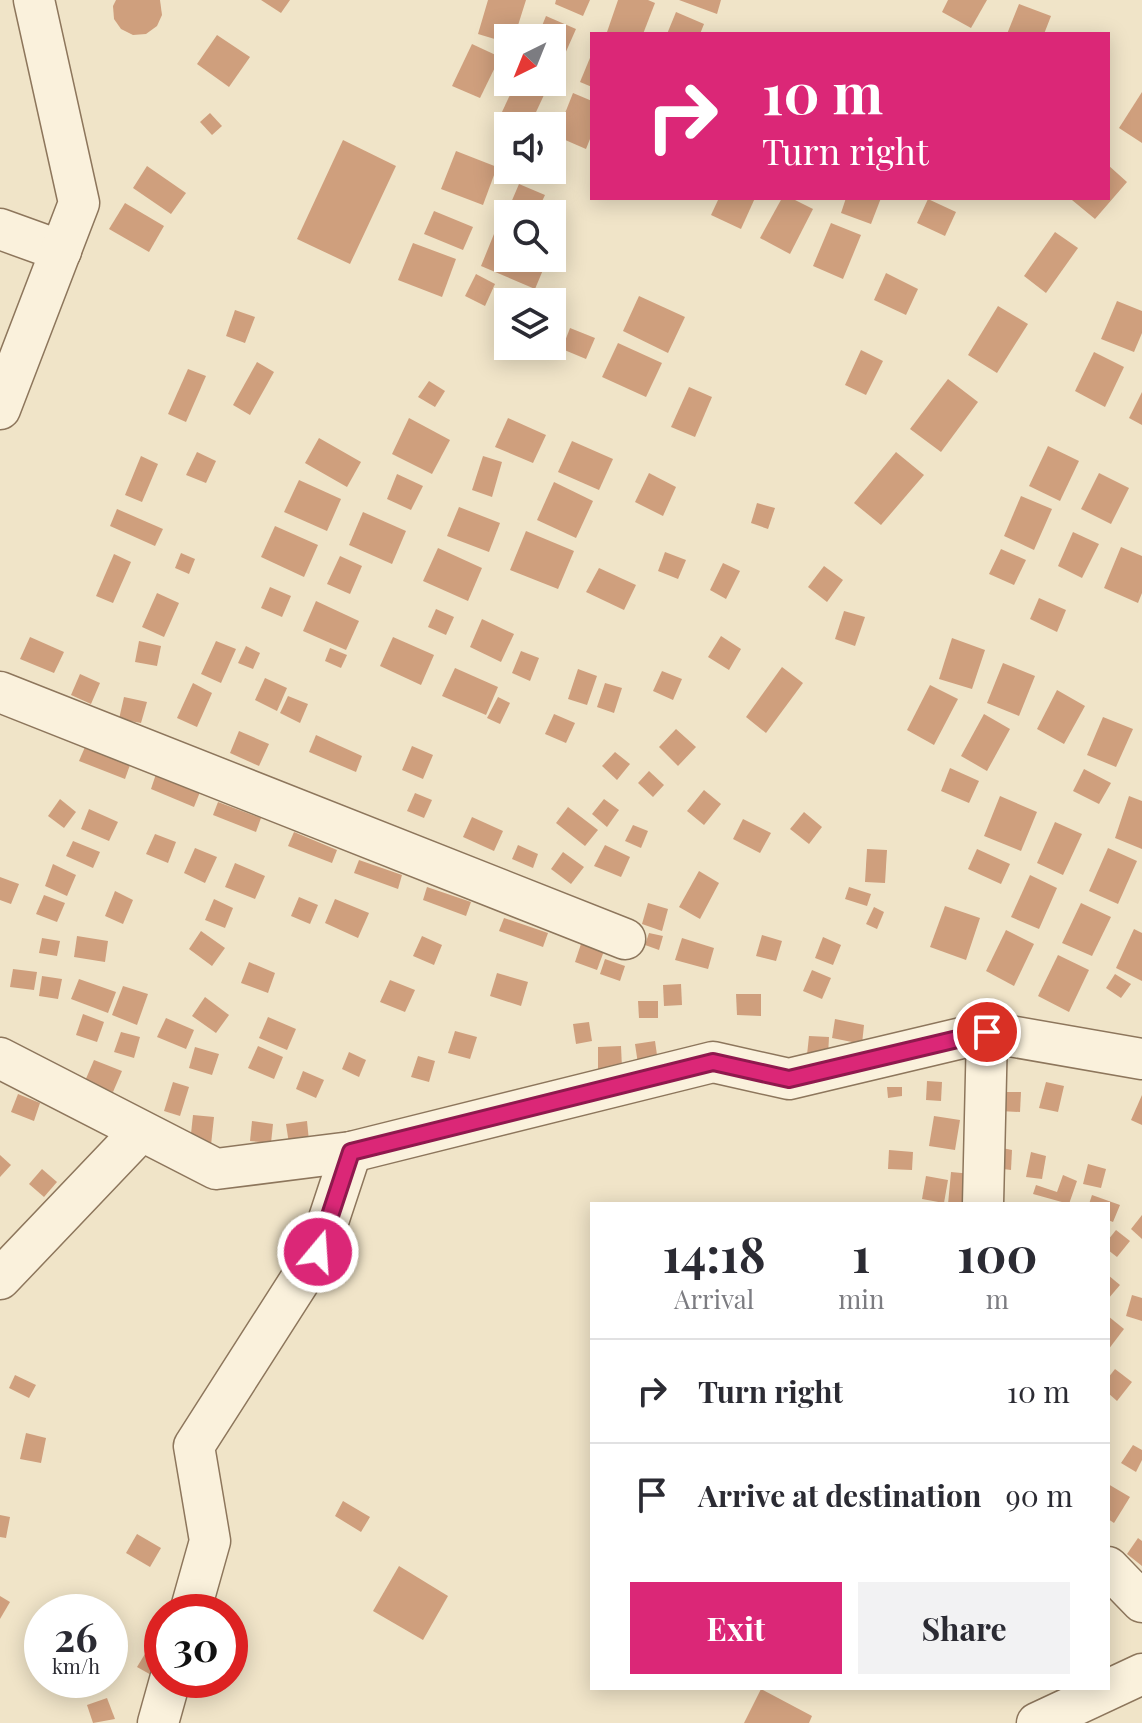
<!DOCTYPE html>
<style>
body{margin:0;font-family:"Playfair Display",serif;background:#f2f2f3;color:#2b2b33;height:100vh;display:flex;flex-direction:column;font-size:30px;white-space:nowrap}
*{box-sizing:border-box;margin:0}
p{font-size:26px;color:#7c7c81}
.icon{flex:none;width:44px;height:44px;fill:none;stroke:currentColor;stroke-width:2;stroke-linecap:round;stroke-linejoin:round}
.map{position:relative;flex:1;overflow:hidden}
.details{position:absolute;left:590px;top:1202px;width:520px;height:488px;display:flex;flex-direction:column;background:#fff;border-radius:0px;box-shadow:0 4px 20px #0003}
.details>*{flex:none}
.top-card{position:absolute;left:590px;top:32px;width:520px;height:168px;border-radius:0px;box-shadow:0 4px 20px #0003;background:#db2777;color:#fff;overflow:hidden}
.needle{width:52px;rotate:223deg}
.tools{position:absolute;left:494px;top:24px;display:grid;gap:16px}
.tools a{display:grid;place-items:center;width:72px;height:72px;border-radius:0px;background:#fff;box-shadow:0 4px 20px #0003;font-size:40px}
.speed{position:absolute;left:24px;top:1594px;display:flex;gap:16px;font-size:40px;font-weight:700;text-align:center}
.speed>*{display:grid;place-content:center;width:104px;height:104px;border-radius:50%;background:#fff;box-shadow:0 4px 20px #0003;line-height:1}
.speed small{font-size:20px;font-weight:400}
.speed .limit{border:12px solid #d22;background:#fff;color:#111}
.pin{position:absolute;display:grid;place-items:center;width:68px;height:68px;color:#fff;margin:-34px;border:4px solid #fff;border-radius:50%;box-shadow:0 2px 8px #0007}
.me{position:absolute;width:88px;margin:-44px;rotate:18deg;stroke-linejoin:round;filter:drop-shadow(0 0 6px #0008)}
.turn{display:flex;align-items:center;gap:28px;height:168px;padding:0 40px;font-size:36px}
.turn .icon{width:104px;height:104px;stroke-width:2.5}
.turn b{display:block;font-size:56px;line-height:68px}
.eta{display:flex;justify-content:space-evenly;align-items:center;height:136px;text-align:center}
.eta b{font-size:48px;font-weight:700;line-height:56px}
.primary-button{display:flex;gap:16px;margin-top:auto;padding:16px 40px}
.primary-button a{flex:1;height:92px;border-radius:0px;background:#db2777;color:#fff;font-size:32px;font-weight:700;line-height:92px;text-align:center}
.primary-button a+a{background:#f2f2f3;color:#2b2b33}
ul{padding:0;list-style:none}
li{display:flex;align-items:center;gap:24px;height:104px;padding:0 40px;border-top:2px solid #e1e1e2}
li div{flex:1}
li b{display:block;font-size:30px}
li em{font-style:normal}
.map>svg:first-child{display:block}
.building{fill:#cf9f7d}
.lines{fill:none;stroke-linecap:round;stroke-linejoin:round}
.street-casing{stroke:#8d765c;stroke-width:43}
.street{stroke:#faf1dc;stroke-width:40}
.route-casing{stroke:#8e194d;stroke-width:20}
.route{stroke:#db2777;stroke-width:14}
</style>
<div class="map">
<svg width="1142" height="1723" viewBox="0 0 1142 1723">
<rect width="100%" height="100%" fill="#f0e4c8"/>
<!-- building -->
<g class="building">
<polygon points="116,0 160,0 162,15 157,26 146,34 133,35 121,29 114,19 113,6"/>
<polygon points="261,0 290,0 281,13"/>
<polygon points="488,0 526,0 514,38 508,38 508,43 478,34"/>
<polygon points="556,0 590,0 583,16 555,4"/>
<polygon points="618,0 648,0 655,3 643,34 607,32"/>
<polygon points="679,0 721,0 717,14"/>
<polygon points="948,0 987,0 971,28 942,12"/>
<polygon points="1019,4 1051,16 1044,34 1007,34"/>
<polygon points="676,12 704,24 700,34 667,34"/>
<polygon points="546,16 576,29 557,72 552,69 552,38 537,38"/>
<polygon points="217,35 250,57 229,87 197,64"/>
<polygon points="472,44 500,57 480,98 452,86"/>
<polygon points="592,53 592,87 580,82"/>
<polygon points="516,82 550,82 530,125 502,112"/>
<polygon points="1142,92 1142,143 1119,128"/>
<polygon points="573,93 592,101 592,134 586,149 556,136"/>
<polygon points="210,113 222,126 212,135 200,122"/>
<polygon points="343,140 396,166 350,264 297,239"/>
<polygon points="456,151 497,167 483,205 441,189"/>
<polygon points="1108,165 1127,182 1095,219 1072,200 1108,198"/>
<polygon points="147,166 186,193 171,214 133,188"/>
<polygon points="519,184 545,195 536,214 508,214 508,221 504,219"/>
<polygon points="719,198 755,198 741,229 711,215"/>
<polygon points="782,198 791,198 813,209 790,254 760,238"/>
<polygon points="846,198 881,198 871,224 841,213"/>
<polygon points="928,199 956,212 945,236 917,223"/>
<polygon points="125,203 164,226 149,252 109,229"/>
<polygon points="434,211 473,227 463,250 424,234"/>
<polygon points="831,223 861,235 843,279 813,266"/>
<polygon points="1055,232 1078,248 1046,293 1024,276"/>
<polygon points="494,234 508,239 508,258 548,258 535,289 481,266"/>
<polygon points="413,243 456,259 442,297 398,280"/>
<polygon points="886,273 918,289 906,315 874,300"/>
<polygon points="476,274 495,284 485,306 465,296"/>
<polygon points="639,296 685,317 668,353 623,331"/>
<polygon points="1117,301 1142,311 1142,333 1134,352 1101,339"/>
<polygon points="998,306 1028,324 997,373 968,355"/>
<polygon points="235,310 255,317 245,343 226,336"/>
<polygon points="552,323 562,326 557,342 552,341"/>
<polygon points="570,328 595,338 586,359 562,349"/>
<polygon points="618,343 662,363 646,397 602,377"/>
<polygon points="861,350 883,361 866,395 845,385"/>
<polygon points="1094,352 1124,367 1105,407 1075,391"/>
<polygon points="257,362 274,372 250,415 233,405"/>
<polygon points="188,369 206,376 186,422 168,414"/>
<polygon points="948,379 978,402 941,452 910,429"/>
<polygon points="429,381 445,391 435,407 418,397"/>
<polygon points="689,387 712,397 695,437 671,427"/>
<polygon points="1142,392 1142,425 1129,418"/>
<polygon points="409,418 450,440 432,474 392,454"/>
<polygon points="508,418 546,435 533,463 495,447"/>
<polygon points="319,438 361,462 347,487 305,463"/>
<polygon points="572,441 613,459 599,490 558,472"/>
<polygon points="1048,446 1079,461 1060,501 1029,486"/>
<polygon points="197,452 216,461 206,483 186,475"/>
<polygon points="896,452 924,475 881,525 854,503"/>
<polygon points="141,456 158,464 142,502 125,495"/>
<polygon points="483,456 502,462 492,497 472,490"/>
<polygon points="649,473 676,487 663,516 635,502"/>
<polygon points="1099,473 1129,488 1111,524 1081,509"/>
<polygon points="397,474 423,486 411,510 387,499"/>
<polygon points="299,480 341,499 327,531 284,512"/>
<polygon points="554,482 593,501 576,538 537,520"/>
<polygon points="1021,496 1052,509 1034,550 1004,536"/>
<polygon points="757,503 775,508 768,529 751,523"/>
<polygon points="459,507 500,523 489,552 447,536"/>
<polygon points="117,509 163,529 155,546 110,526"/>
<polygon points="363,512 406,531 392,564 349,545"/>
<polygon points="275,526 318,545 304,577 261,557"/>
<polygon points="526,531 574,551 558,589 510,570"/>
<polygon points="1073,532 1099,544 1082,578 1058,566"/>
<polygon points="1121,547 1142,556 1142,593 1138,603 1104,588"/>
<polygon points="438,548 482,568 468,601 423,581"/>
<polygon points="1001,549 1026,560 1014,585 989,574"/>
<polygon points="665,552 686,560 678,579 658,571"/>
<polygon points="181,553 195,559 189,574 175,568"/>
<polygon points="114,554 131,562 113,603 96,596"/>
<polygon points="340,556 362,566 350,594 327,584"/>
<polygon points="723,563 740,571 726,599 710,590"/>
<polygon points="824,566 843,580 827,602 808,587"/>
<polygon points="599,568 636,585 624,610 586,592"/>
<polygon points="270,587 291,596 282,617 261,608"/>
<polygon points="157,593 179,603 164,637 142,627"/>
<polygon points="1039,598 1066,610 1057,632 1030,619"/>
<polygon points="316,601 359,621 346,650 303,631"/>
<polygon points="436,609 454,617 446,635 428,627"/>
<polygon points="844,611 865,617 855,646 835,639"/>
<polygon points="482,619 514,634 501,662 470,647"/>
<polygon points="721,636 741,649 729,670 708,657"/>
<polygon points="30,637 64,652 54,673 20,659"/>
<polygon points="393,637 434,655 421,685 380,666"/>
<polygon points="952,638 985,650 972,689 939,679"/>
<polygon points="139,641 161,646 157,666 135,662"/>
<polygon points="216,641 236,649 221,683 201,674"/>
<polygon points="246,646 260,653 253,669 238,663"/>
<polygon points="330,648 347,655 341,668 325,661"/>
<polygon points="521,651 539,658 530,681 512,673"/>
<polygon points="1003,663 1035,676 1019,716 987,703"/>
<polygon points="782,667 803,683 766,733 746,717"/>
<polygon points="455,668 498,687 486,715 442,696"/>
<polygon points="578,669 597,676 587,705 568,699"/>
<polygon points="662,671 682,679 673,700 653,691"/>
<polygon points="80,674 100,683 91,704 71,695"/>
<polygon points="265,678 287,688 277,711 255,700"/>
<polygon points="193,683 212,693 197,727 177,718"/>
<polygon points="605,683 622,688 614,713 597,707"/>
<polygon points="930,685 958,699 934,745 907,730"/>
<polygon points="1057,690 1085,706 1064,744 1037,729"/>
<polygon points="288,696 308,704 300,723 280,713"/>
<polygon points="124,697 147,702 141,723 119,719"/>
<polygon points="498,697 510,703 500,724 487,718"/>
<polygon points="554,714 575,723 566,743 545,734"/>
<polygon points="984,714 1010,729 987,771 961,756"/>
<polygon points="1103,717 1133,729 1116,767 1087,755"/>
<polygon points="676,729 696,747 678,766 659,747"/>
<polygon points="239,731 269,744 259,766 230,753"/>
<polygon points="316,735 362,756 356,772 309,752"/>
<polygon points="412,746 433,755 423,779 402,770"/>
<polygon points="85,747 130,765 125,779 79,761"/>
<polygon points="615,752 630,764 617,780 602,766"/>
<polygon points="950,768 979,781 969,803 941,791"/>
<polygon points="1084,769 1111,783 1099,804 1073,791"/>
<polygon points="649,771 664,785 653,797 638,783"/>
<polygon points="156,774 200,792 194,807 151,789"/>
<polygon points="704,790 721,804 704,825 687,811"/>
<polygon points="415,793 432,800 424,818 407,811"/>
<polygon points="1000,796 1037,812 1021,851 984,836"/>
<polygon points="1129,796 1142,801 1142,849 1115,838"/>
<polygon points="60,799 76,812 64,828 48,816"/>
<polygon points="604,799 619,810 607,827 592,814"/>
<polygon points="218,802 261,818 256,832 213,815"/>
<polygon points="568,807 598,830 585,846 556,823"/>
<polygon points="89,809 118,822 109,841 81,829"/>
<polygon points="804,812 822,827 809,844 790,829"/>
<polygon points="472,817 503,831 494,851 463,837"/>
<polygon points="743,819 771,833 760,853 733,839"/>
<polygon points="1055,822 1082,834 1063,875 1037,863"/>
<polygon points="633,825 648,831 641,848 625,841"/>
<polygon points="294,832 337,850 332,863 288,846"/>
<polygon points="155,834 176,842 168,863 146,854"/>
<polygon points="73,841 100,852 93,868 66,856"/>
<polygon points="518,845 538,854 533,868 512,859"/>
<polygon points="605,845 630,857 621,877 594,866"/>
<polygon points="195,848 217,857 205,883 184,873"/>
<polygon points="1108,848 1137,861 1118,904 1089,891"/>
<polygon points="867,849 887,850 885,883 865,882"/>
<polygon points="977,849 1010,864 1001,884 968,869"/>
<polygon points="563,852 584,867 571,884 551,869"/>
<polygon points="359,860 402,875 398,889 354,873"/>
<polygon points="235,863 265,876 255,899 225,887"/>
<polygon points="53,864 76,875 67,896 45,886"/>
<polygon points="699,871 719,883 700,919 679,907"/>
<polygon points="1030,875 1057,888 1039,929 1011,917"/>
<polygon points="0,877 19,884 11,904 0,900"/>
<polygon points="427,887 471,902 466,916 423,900"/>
<polygon points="849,887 871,894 867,906 845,899"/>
<polygon points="115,891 133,900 123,924 105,916"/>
<polygon points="44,895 65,903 57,922 36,914"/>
<polygon points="299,897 318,905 310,924 291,916"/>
<polygon points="214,899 233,908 225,928 205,920"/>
<polygon points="335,899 369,913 358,938 325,923"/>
<polygon points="648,903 668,909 662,931 642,924"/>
<polygon points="1081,903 1111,917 1092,956 1062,943"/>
<polygon points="945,906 980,918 966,960 930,947"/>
<polygon points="874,907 884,912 877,929 866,924"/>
<polygon points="504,918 548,933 543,947 499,931"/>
<polygon points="1134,929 1142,933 1142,981 1116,968"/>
<polygon points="1006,930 1034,944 1014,986 986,971"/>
<polygon points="201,931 225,948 212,966 189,949"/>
<polygon points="649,933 663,936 659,950 645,945"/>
<polygon points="762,935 782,941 776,961 756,956"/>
<polygon points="77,936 108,941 105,962 74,957"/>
<polygon points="422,936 442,945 434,965 413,956"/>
<polygon points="823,937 841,945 833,965 815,958"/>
<polygon points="42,938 60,941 57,956 39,953"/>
<polygon points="682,938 714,948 708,969 675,960"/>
<polygon points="581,944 604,951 597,970 575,962"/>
<polygon points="1058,955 1089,970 1069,1012 1038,996"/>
<polygon points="605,959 625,966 620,981 600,974"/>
<polygon points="249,962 275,973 268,993 241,983"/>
<polygon points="13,969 37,972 34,990 10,987"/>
<polygon points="812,970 831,978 822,999 803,991"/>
<polygon points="497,973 528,982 521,1006 490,996"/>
<polygon points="1115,974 1131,984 1121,998 1106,988"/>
<polygon points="42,976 62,979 58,999 39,996"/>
<polygon points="79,979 116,992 108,1013 71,999"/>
<polygon points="390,980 415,990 405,1012 380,1002"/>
<polygon points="681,984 682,1005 664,1006 663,985"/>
<polygon points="123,986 148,994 137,1025 112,1015"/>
<polygon points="736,994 761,994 761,1016 737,1015"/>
<polygon points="205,997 229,1015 216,1033 192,1016"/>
<polygon points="638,1001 658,1001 658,1018 639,1018"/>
<polygon points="83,1014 104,1022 97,1042 76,1035"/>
<polygon points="268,1017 296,1029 287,1050 259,1038"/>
<polygon points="166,1018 194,1030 186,1049 157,1037"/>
<polygon points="835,1019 864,1025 862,1044 832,1038"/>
<polygon points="589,1022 592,1041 576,1044 573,1024"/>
<polygon points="455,1031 477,1037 470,1059 448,1053"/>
<polygon points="121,1032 140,1037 134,1058 114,1052"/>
<polygon points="809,1036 829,1037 828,1056 807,1055"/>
<polygon points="655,1041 658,1062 638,1064 635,1044"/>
<polygon points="258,1046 283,1057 274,1079 248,1068"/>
<polygon points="621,1046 622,1068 598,1069 598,1047"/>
<polygon points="195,1047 219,1054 212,1075 189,1068"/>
<polygon points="349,1052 366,1060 359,1077 342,1069"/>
<polygon points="418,1056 435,1061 429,1082 411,1077"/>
<polygon points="94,1060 122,1071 113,1092 85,1081"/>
<polygon points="303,1071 324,1080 316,1098 296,1089"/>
<polygon points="927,1081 942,1082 941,1101 926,1100"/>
<polygon points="173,1082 189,1087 180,1116 164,1111"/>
<polygon points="1046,1082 1064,1086 1058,1112 1039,1108"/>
<polygon points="887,1087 902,1087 902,1096 888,1098"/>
<polygon points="1001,1092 1021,1092 1020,1112 1000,1111"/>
<polygon points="18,1094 40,1103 34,1121 11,1112"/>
<polygon points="1142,1095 1142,1125 1131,1120"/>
<polygon points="193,1115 214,1117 211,1145 190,1143"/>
<polygon points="934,1116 960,1120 955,1150 929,1146"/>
<polygon points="252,1121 273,1124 271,1143 250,1141"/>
<polygon points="307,1121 309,1141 289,1144 286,1124"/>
<polygon points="997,1147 1012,1150 1011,1170 995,1168"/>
<polygon points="889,1150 913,1152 912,1170 888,1169"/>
<polygon points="1031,1152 1046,1156 1042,1179 1026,1177"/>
<polygon points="0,1155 11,1165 0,1177"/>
<polygon points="1088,1164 1106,1169 1101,1188 1083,1184"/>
<polygon points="42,1169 57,1182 44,1197 29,1184"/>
<polygon points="951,1172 972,1174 969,1204 948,1204"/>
<polygon points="1063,1175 1077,1181 1069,1204 1033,1194 1036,1185 1057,1192"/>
<polygon points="926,1176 948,1180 944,1203 922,1199"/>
<polygon points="1092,1195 1120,1205 1113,1222 1108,1220 1108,1204 1089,1204"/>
<polygon points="1142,1215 1142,1239 1131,1229"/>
<polygon points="1116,1230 1130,1241 1117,1257 1108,1250 1108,1240"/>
<polygon points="1108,1275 1120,1285 1108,1299"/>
<polygon points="1132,1295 1142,1298 1142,1321 1126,1316"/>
<polygon points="1108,1316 1124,1329 1108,1350"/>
<polygon points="1115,1369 1132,1382 1117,1401 1108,1393 1108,1378"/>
<polygon points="15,1375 36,1385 29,1398 9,1388"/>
<polygon points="26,1433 46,1438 41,1463 20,1459"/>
<polygon points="1133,1445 1142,1450 1142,1460 1136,1472 1121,1463"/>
<polygon points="1108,1484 1130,1497 1114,1523 1108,1519"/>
<polygon points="343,1501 370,1517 361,1532 335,1516"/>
<polygon points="0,1515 10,1517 6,1538 0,1537"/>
<polygon points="137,1534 161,1548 150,1567 126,1553"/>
<polygon points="1138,1538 1142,1541 1142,1566 1127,1554"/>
<polygon points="399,1566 448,1596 423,1640 373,1611"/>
<polygon points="0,1596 10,1602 0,1619"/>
<polygon points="110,1624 122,1632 110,1650"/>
<polygon points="148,1649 162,1657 153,1676 137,1667"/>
<polygon points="761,1689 812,1716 809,1723 744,1723"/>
<polygon points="107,1698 115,1719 93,1723 87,1705"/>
</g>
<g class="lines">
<defs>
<g id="street">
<polyline points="0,229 61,251"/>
<polyline points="0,409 79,203 34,0"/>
<polyline points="0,692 625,939"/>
<polyline points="0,1058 216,1169 351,1152 713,1062 789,1079 987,1032 1142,1059"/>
<polyline points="983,1204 987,1032"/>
<polyline points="0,1279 140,1132"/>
<polyline points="1108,1567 1142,1602"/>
<polyline points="190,1612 210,1541 194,1446 318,1252 351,1152"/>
<polyline points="158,1723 170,1680"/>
<polyline points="1037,1723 1142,1674"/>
</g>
</defs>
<!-- street casing -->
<use href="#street" class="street-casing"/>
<!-- street -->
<use href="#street" class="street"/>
</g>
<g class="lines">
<defs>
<polyline id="route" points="318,1252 351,1152 713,1062 789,1079 987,1032"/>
</defs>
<!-- route casing -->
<use href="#route" class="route-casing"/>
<!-- route -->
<use href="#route" class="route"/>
</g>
</svg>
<div class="tools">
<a><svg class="needle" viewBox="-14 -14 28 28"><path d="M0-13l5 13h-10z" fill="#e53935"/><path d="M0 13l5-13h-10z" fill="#7c7c81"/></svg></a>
<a><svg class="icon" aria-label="sound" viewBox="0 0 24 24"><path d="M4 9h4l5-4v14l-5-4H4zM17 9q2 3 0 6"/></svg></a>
<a><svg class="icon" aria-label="search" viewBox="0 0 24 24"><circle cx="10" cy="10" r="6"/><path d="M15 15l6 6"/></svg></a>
<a><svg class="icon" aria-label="layers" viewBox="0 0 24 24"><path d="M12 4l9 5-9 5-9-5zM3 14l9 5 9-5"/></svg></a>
</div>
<div class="speed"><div>26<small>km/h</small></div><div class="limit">30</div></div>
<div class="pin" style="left:987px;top:1032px;background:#d93025"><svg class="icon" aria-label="arrive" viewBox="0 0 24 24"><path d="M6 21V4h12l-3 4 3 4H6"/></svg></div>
<svg class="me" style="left:318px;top:1252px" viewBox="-20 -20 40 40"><circle r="17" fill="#db2777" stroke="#fff" stroke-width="3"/><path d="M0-11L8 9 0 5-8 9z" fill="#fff"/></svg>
<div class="top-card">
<div class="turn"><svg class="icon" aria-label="right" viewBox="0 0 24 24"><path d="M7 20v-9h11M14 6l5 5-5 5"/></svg><div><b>10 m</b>Turn right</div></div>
</div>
<section class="details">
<div class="eta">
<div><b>14:18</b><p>Arrival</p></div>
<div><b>1</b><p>min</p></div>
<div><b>100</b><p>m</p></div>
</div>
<ul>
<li><svg class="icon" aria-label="right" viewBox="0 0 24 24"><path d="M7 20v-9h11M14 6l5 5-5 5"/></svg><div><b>Turn right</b></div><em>10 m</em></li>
<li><svg class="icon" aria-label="arrive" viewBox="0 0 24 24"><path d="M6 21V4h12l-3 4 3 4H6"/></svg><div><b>Arrive at destination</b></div><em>90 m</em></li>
</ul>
<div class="primary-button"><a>Exit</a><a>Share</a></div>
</section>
</div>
